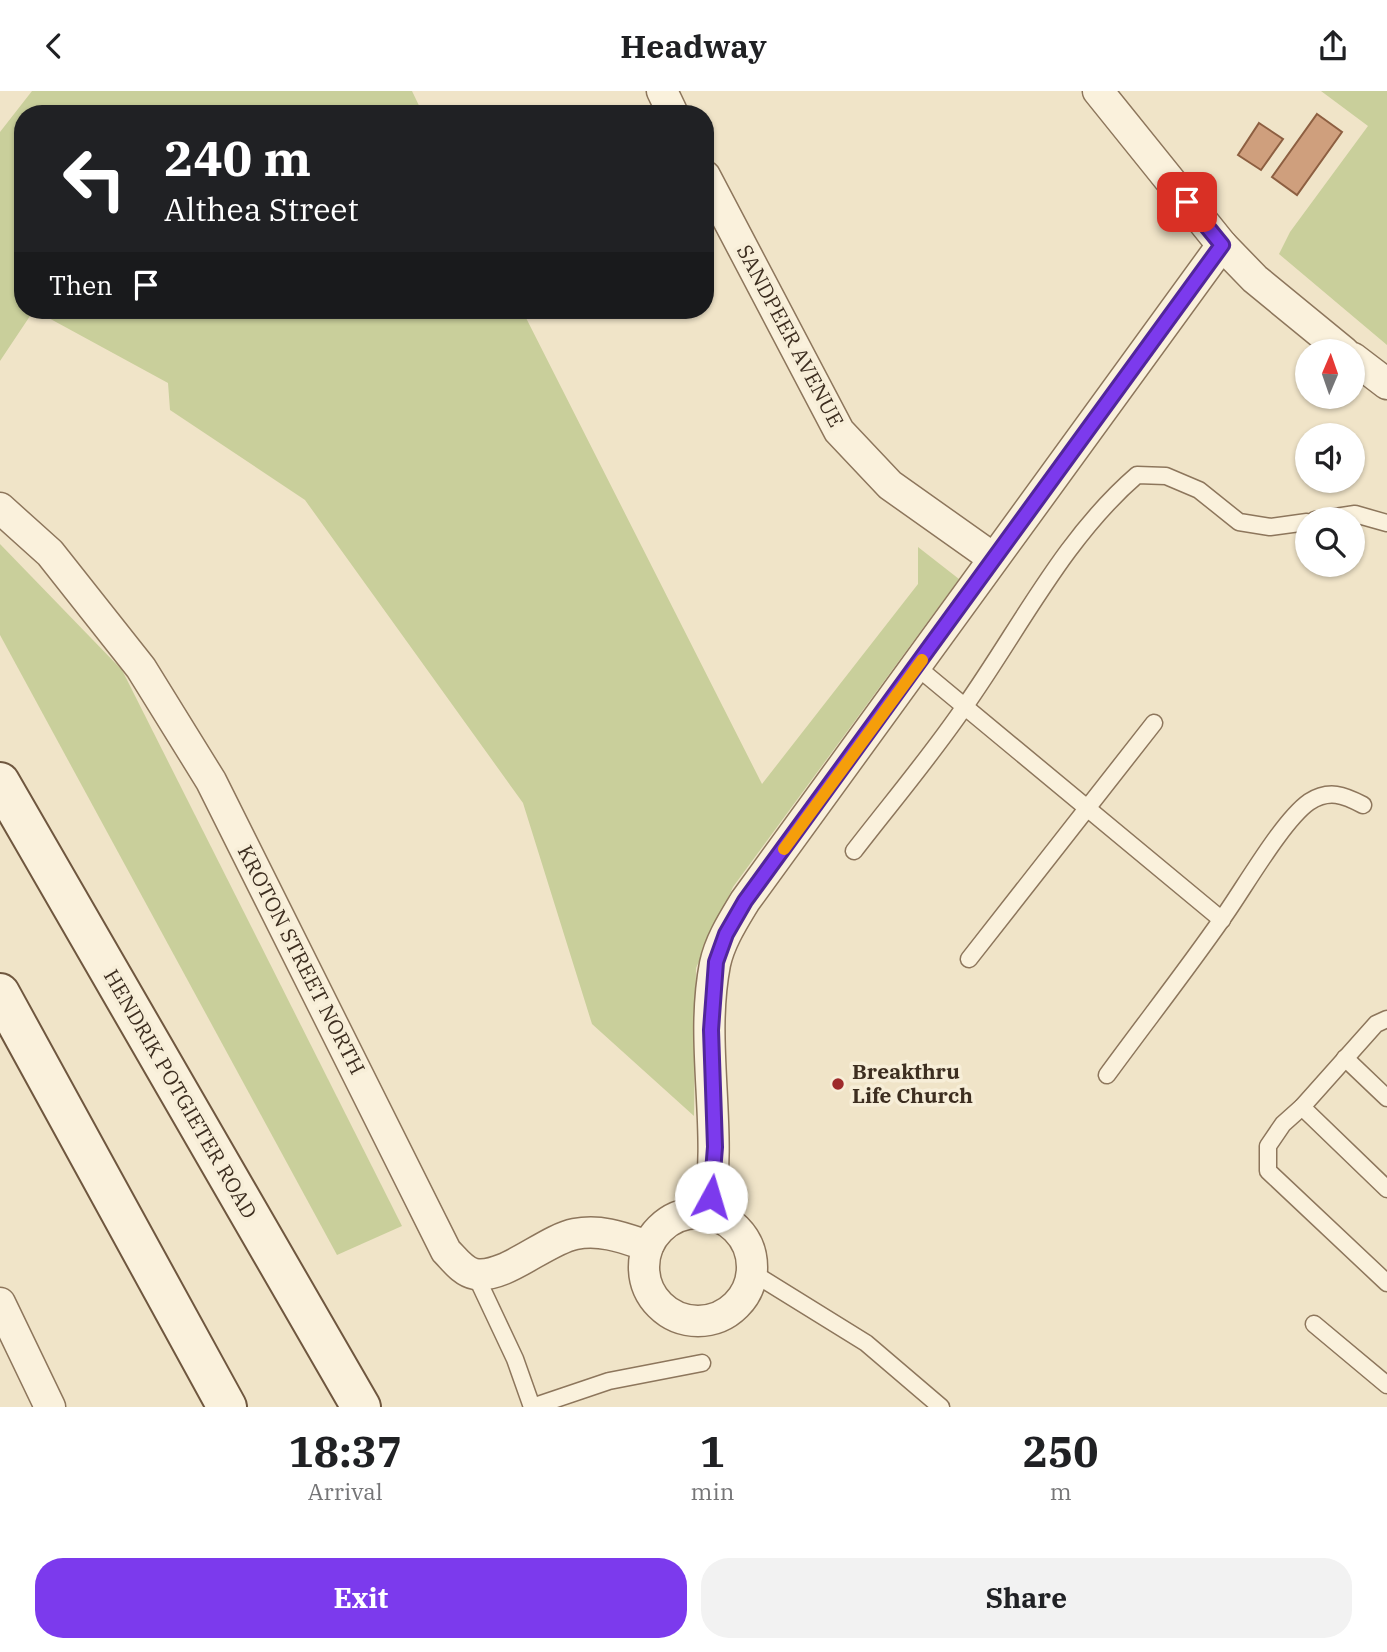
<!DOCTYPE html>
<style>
body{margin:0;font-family:"IBM Plex Serif",serif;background:#f2f2f2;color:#202124;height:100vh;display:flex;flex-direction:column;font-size:26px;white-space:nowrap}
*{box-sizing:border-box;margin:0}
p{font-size:23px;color:#757577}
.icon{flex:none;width:38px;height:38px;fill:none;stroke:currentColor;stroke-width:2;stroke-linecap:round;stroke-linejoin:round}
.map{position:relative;height:1316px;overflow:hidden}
.side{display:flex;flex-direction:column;background:#fff;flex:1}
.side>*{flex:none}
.guide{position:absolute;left:14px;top:14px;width:700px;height:214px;border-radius:28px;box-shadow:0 2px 5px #0004;background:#202124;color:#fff;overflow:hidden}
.needle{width:46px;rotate:2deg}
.controls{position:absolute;left:1295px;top:248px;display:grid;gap:14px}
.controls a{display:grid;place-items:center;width:70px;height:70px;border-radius:50%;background:#fff;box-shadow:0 2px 5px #0004;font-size:35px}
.pin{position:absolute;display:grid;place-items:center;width:60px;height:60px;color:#fff;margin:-30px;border-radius:14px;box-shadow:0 4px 10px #0006}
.me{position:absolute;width:77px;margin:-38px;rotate:6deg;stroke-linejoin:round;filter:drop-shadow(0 0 5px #0008)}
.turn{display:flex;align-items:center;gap:24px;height:147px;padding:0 35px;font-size:32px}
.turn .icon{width:91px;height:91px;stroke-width:2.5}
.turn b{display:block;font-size:49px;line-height:60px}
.then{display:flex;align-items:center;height:66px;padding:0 35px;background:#0003;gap:14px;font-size:26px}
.eta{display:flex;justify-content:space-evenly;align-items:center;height:119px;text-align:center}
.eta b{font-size:42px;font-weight:800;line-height:49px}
.primary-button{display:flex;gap:14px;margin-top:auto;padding:14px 35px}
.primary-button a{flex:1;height:80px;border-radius:28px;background:#7c3aed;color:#fff;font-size:28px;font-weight:800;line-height:80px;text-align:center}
.primary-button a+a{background:#f2f2f2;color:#202124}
header{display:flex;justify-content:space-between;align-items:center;height:91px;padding:0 35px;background:#fff;font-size:32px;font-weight:800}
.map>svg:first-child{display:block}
.green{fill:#c9cf9b}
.building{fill:#cf9f7d;stroke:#8d5f41;stroke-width:2}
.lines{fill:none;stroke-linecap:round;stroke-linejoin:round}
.service-casing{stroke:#8d765c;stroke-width:19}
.minor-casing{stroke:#8d765c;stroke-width:33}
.secondary-casing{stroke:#6f573f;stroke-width:42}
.service{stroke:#faf1dc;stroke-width:16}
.minor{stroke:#faf1dc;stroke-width:30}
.secondary{stroke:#faf1dc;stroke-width:38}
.route-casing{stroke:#51269a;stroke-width:18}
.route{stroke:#7c3aed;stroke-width:12}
.slow{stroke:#f59e0b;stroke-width:12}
.poi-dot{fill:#9e2a2b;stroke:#f7eed8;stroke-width:2.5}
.labels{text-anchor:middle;stroke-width:7;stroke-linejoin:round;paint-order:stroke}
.street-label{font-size:21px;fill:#3d2e20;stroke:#f7eed8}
.poi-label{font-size:21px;font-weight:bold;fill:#3d2e20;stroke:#f7eed8;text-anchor:start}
</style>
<header><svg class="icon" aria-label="back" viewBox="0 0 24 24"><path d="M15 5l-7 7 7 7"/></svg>Headway<svg class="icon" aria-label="share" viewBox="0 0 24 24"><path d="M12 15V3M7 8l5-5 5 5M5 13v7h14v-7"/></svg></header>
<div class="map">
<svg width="1387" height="1316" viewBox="0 0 1387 1316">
<rect width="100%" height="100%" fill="#f0e4c8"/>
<!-- green -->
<g class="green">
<polygon points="32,0 412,0 423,23 23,23 23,219 522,219 762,693 918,493 918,456 959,488 733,796 696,877 694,1025 592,933 523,712 305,409 170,319 168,292 34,219 0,270 0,41"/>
<polygon points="1321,0 1387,0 1387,254 1279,163 1290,141 1368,35"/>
<polygon points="0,453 122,579 402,1135 337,1164 0,544"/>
</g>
<!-- building -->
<g class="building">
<polygon points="1317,23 1342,41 1297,104 1272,86"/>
<polygon points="1259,32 1283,48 1261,79 1238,64"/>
</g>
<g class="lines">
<defs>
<g id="service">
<polyline points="1315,429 1355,423 1387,432"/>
<polyline points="917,576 1222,829"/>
<path d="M854 760C891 712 931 665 965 615 1020 537 1064 447 1137 384L1166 385 1199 399 1239 431 1270 436 1307 431"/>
<polyline points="969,868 1154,632"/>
<polyline points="1387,928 1376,933 1302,1016 1283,1033 1268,1055 1268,1080 1387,1192"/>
<polyline points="1345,967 1387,1007"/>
<path d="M1107 984C1145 932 1185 881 1222 828 1243 799 1282 730 1309 711 1329 698 1344 704 1363 714"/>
<polyline points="1302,1016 1387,1098"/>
<polyline points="753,1182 866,1252 941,1316"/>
<polyline points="475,1183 515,1268 532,1316"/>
<polyline points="1314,1233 1387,1294"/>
<polyline points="532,1316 609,1290 702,1272"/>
</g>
<g id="minor">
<polyline points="662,0 673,23"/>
<polyline points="1098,0 1222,154 1255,188 1344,261"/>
<polyline points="705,85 839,340 890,394 993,467"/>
<polyline points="1353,267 1387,293"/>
<path d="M0 417 50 462 141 577 211 690 446 1160C454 1168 463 1181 475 1183 505 1188 545 1149 575 1143 602 1138 624 1147 648 1155"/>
<circle cx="698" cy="1176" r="54"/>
<path d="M708 1123C724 1040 699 955 715 873 720 850 733 830 745 810L1222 154"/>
<polyline points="0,1212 50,1316"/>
</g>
<g id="secondary">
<polyline points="0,691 361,1316"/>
<polyline points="0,902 227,1316"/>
</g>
</defs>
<!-- service casing -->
<use href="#service" class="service-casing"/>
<!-- minor casing -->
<use href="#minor" class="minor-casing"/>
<!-- secondary casing -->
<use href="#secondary" class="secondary-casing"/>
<!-- service -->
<use href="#service" class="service"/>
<!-- minor -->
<use href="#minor" class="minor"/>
<!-- secondary -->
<use href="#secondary" class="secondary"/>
</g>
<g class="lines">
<defs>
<polyline id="route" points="711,1106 715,1056 711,939 716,871 726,843 745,810 1222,154 1187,111"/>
</defs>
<!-- route casing -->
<use href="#route" class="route-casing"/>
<!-- route -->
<use href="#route" class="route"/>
<!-- slow -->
<polyline class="slow" points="784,758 922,569"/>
</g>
<!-- markers -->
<circle class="poi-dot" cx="838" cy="993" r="7"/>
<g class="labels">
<!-- street labels -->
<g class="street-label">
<text transform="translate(790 245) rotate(62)" y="7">SANDPEER AVENUE</text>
<text transform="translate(301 869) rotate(63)" y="7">KROTON STREET NORTH</text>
<text transform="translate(180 1003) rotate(60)" y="7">HENDRIK POTGIETER ROAD</text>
</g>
<!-- poi labels -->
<g class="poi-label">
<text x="852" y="988">Breakthru<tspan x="852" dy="24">Life Church</tspan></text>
</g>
</g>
</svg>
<div class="controls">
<a><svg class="needle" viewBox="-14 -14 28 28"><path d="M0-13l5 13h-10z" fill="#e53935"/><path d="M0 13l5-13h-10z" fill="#757577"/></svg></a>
<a><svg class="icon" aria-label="sound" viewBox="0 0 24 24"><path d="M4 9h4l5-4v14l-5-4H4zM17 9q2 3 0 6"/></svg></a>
<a><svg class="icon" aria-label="search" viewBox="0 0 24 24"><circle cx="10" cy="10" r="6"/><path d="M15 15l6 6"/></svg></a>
</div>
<div class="pin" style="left:1187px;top:111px;background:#d93025"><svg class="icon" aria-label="arrive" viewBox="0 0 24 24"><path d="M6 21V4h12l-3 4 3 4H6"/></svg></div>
<svg class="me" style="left:711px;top:1106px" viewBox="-20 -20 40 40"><circle r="19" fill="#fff"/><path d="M0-13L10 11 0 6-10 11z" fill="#7c3aed"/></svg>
<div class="guide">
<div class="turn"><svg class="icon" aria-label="left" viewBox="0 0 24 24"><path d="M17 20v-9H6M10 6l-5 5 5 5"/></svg><div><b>240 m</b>Althea Street</div></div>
<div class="then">Then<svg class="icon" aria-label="arrive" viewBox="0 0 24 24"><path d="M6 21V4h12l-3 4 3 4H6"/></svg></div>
</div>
</div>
<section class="side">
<div class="eta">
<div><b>18:37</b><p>Arrival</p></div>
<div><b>1</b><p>min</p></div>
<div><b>250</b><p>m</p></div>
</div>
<div class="primary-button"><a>Exit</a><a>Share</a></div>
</section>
